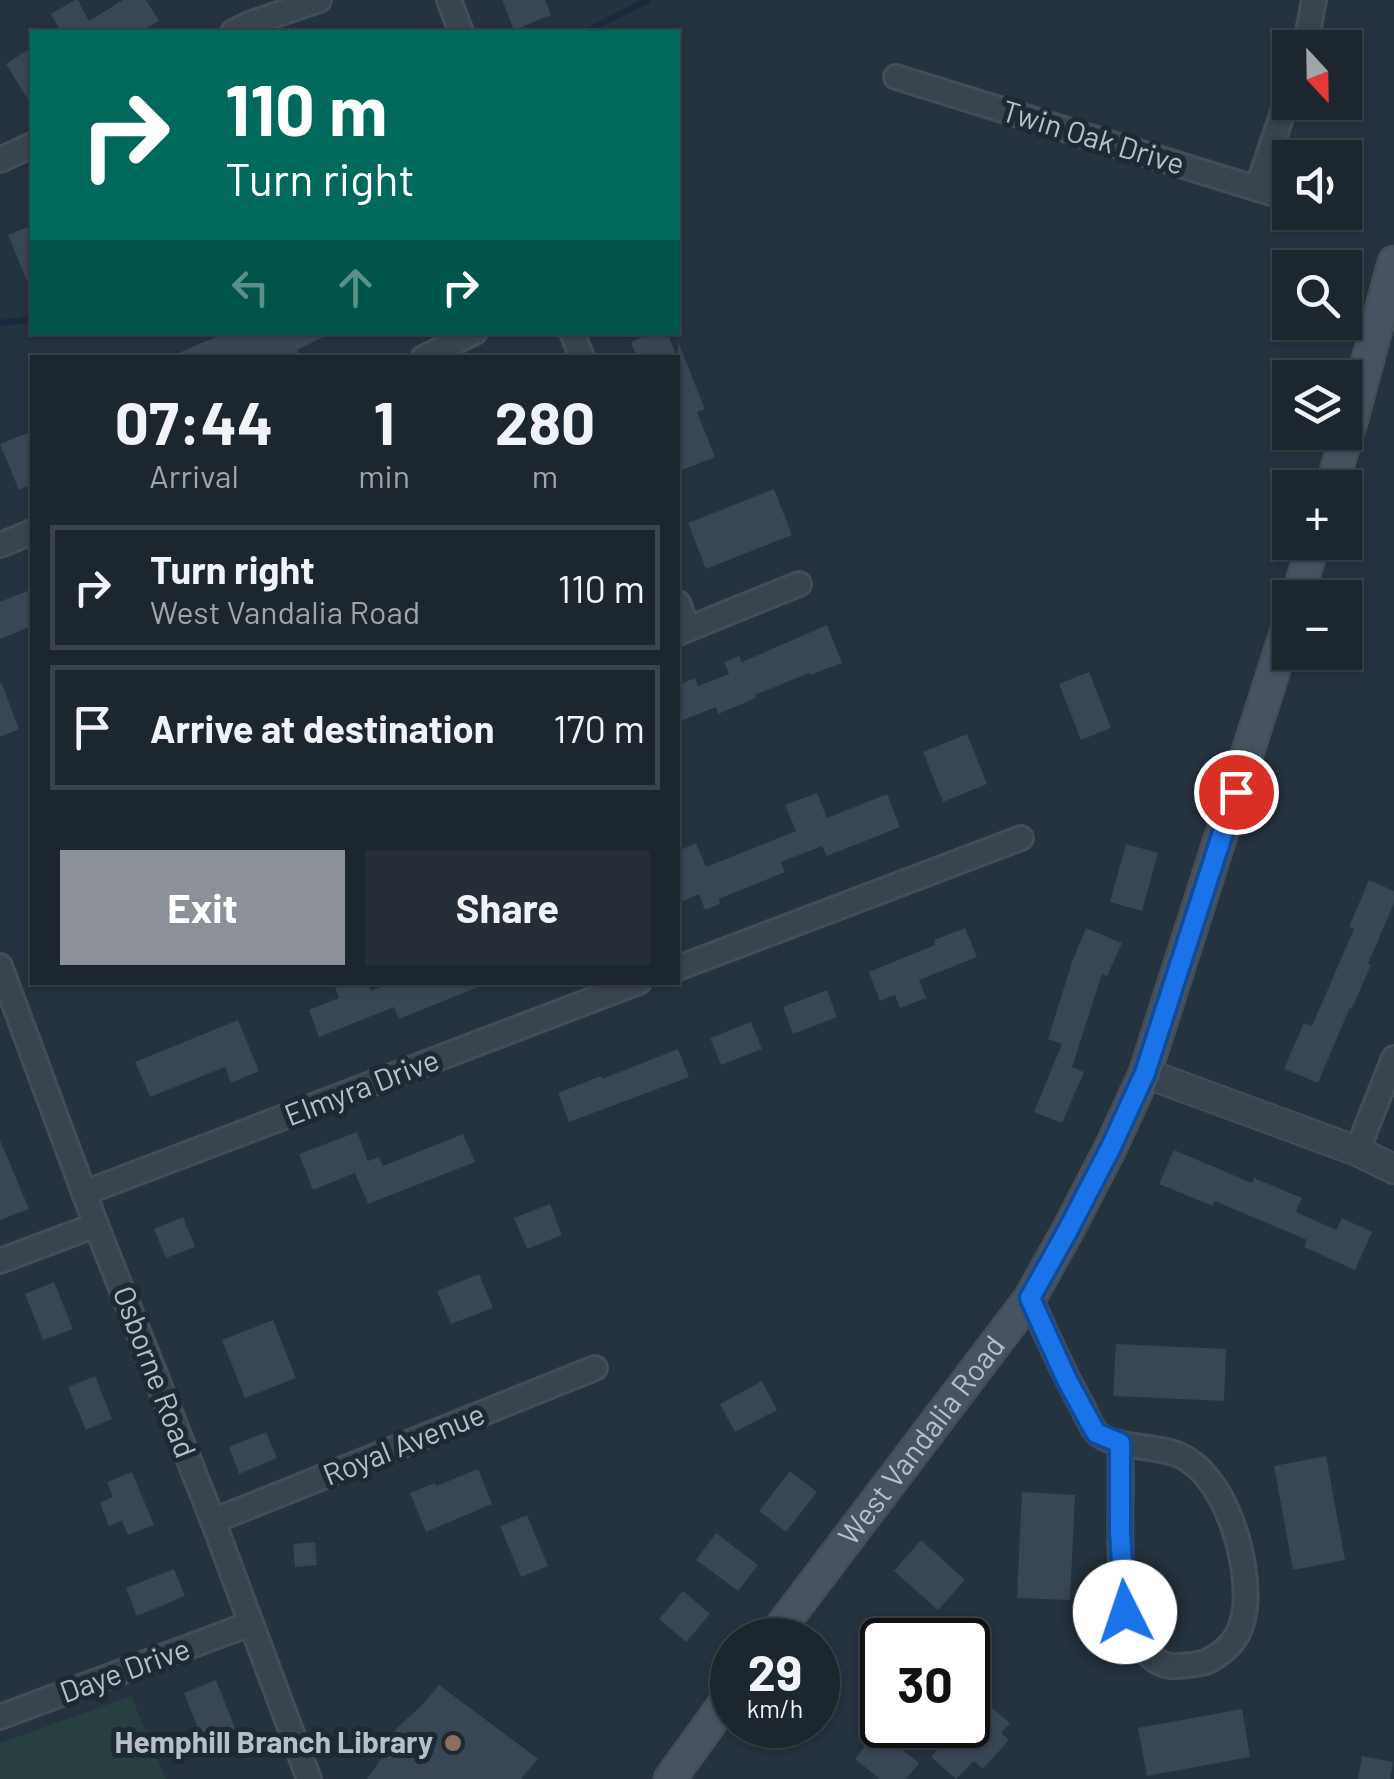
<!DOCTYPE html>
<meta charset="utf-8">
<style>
body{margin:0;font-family:Barlow,sans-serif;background:#252e37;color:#f1f3f6;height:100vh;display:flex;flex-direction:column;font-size:38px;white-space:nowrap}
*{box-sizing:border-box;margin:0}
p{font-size:32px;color:#a0a5aa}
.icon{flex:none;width:55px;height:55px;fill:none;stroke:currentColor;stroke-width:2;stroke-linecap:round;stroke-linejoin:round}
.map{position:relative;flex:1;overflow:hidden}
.sheet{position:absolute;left:30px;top:355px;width:650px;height:630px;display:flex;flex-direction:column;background:#1c262f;border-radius:0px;box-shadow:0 2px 8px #0004,0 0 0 2px #3a434b}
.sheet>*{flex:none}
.banner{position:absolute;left:30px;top:30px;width:650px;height:305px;border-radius:0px;box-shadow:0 2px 8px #0004,0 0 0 2px #3a434b;background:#00695c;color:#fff;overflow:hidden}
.needle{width:65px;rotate:158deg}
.controls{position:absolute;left:1272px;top:30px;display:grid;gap:20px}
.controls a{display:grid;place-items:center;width:90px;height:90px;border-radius:0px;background:#1c262f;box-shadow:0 2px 8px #0004,0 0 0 2px #3a434b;font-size:50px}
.speed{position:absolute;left:710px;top:1618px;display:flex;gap:20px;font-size:50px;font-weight:700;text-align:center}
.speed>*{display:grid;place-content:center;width:130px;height:130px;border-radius:50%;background:#1c262f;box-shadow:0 2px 8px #0004,0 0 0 2px #3a434b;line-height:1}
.speed small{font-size:25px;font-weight:400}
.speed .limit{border:5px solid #111;border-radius:15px;background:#fff;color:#111}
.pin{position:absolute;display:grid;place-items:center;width:85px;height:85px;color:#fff;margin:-42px;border:5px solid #fff;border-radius:50%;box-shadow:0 2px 10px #0007}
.me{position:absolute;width:110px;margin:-55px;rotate:356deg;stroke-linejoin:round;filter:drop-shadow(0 0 8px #0008)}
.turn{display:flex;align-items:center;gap:35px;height:210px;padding:0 30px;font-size:45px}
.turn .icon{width:130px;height:130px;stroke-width:2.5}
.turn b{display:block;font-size:70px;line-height:85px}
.lanes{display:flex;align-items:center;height:95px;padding:0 30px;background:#0003;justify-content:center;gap:50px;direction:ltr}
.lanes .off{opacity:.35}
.eta{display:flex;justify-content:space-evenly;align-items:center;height:170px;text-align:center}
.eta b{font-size:60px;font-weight:700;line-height:70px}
.action{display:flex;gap:20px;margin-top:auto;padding:20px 30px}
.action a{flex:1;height:115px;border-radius:0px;background:#8c9099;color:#fff;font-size:40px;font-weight:700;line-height:115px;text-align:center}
.action a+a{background:#252e37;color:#f1f3f6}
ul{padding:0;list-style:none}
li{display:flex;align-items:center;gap:30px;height:125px;margin:0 20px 15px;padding:0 10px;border:5px solid #3a434b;border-radius:0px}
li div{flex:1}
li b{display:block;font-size:38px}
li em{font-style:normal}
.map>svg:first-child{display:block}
.green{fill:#273f40}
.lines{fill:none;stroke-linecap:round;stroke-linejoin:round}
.stream{stroke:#182a3d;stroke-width:6}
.building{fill:#384655}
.minor-casing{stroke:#434d58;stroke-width:28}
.tertiary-casing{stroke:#434d58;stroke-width:32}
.secondary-casing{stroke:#434d58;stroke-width:35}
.minor{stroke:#3a444f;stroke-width:22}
.tertiary{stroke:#3a444f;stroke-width:28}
.secondary{stroke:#485362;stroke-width:30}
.route-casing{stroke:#114b97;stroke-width:25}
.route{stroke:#1a73e8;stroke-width:18}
.education-dot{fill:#8d6e63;stroke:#1e2934;stroke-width:4}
.labels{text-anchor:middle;stroke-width:10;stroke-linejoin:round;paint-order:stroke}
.street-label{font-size:30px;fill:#b6bfca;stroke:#1e2934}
.poi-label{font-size:30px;font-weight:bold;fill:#b6bfca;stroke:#1e2934;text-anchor:end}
</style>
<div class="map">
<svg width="1394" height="1779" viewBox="0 0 1394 1779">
<rect width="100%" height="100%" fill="#25323f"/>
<!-- green -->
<polygon class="green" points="131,1696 166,1779 0,1779 0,1743"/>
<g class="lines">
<!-- stream -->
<g class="stream">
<polyline points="585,32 648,0"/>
<polyline points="0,323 32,319"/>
</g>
</g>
<!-- building -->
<g class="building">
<polygon points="75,0 78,0 89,21 123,0 146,0 159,21 139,32 61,32 51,14"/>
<polygon points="502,0 545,0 551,15 514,30"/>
<polygon points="32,47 32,106 6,64"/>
<polygon points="32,225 32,293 8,235"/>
<polygon points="227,332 333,332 297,350 300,358 167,358"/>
<polygon points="654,332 667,332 677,358 637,358 631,342"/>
<polygon points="678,342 705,409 697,412 715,457 682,470 678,458"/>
<polygon points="32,431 32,484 19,490 0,444"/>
<polygon points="774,489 792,535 706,569 688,523"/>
<polygon points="32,589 32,626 0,639 0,602"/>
<polygon points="827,625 842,663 810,675 809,673 755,695 756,698 718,714 716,707 678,722 678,685 695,678 698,686 729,674 724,662 739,656 742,662"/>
<polygon points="1089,672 1111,728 1081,740 1059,684"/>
<polygon points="1,682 19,729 0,737 0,683"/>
<polygon points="967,734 987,784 943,802 923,752"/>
<polygon points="817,793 827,818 887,794 900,827 827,856 822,846 781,862 785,872 719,899 720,904 705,910 699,894 683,901 678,886 678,851 696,843 706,867 796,831 785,805"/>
<polygon points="1126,844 1158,853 1142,911 1110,902"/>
<polygon points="1369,880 1394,891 1394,903 1368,964 1371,965 1352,1008 1350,1007 1318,1083 1284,1069 1304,1023 1312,1026 1354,929 1349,927"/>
<polygon points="965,928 977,957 919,980 926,998 900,1008 895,995 880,1001 869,972 935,945 934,940"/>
<polygon points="1086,928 1122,943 1107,976 1102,974 1072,1067 1084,1072 1062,1123 1034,1112 1062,1044 1048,1039 1072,962"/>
<polygon points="333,982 367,982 371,991 393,982 488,983 399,1019 394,1007 319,1037 309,1010 339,998"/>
<polygon points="827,990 837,1017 793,1034 783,1007"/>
<polygon points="238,1020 259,1071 231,1083 225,1067 150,1097 135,1062"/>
<polygon points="751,1022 762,1049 721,1065 710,1038"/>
<polygon points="678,1049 689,1077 569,1122 558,1093 601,1076 602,1079"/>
<polygon points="357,1132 368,1161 379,1157 383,1166 463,1134 475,1162 368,1204 355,1173 313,1190 299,1154"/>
<polygon points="0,1140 29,1209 0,1220"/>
<polygon points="1174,1150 1252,1183 1254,1178 1302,1198 1296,1212 1336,1230 1342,1218 1372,1232 1355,1270 1304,1247 1307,1240 1215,1201 1213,1206 1159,1184"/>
<polygon points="550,1204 562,1235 527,1249 514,1218"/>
<polygon points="183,1217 195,1247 166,1258 154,1229"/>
<polygon points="479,1274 493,1308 451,1324 437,1291"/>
<polygon points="54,1282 73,1329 43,1340 25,1294"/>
<polygon points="273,1320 296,1378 245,1398 222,1340"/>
<polygon points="1116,1344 1226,1349 1224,1401 1113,1396"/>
<polygon points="95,1376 112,1419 86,1430 68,1387"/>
<polygon points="762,1381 777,1410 735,1432 720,1404"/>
<polygon points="266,1432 277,1458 239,1474 229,1447"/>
<polygon points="1326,1456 1345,1560 1293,1570 1274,1466"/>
<polygon points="478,1469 492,1504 426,1532 410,1493 435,1483 436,1486"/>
<polygon points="790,1471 817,1492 786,1532 759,1511"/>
<polygon points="132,1472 154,1525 128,1535 122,1521 109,1526 100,1503 113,1497 107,1482"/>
<polygon points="1022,1492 1075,1495 1070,1600 1017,1598"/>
<polygon points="527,1515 548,1566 521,1577 500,1526"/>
<polygon points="716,1533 758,1565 738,1591 696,1560"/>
<polygon points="921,1540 965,1580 938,1610 894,1571"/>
<polygon points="315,1542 317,1565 295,1567 293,1544"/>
<polygon points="174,1569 185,1596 137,1616 126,1588"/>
<polygon points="683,1591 710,1614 686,1642 659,1619"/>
<polygon points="954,1620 992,1646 968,1681 968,1640 940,1640"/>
<polygon points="216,1680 237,1733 205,1746 184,1693"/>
<polygon points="439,1685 538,1759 521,1779 367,1779 381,1759 397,1728 423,1704"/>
<polygon points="968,1687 1010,1723 1001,1733 1009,1740 983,1769 974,1761 956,1779 931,1757 959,1725 968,1725"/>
<polygon points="1242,1709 1250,1757 1147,1776 1138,1728"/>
<polygon points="878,1730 919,1763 906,1779 880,1779 855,1759"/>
<polygon points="1362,1756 1393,1762 1390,1779 1358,1779"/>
</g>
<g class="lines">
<defs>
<g id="minor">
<polyline points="449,0 461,32"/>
<polyline points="233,32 249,24 319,0"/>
<polyline points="1305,48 1314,0"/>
<polyline points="896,77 1290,199"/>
<polyline points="0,160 32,145"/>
<polyline points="1257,189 1290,91"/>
<polyline points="572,332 582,358"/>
<polyline points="423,358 475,332"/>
<polyline points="0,545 32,532"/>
<polyline points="678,603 688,629"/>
<polyline points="678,633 799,584"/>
<polyline points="0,966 96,1225 213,1521 309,1779"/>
<polyline points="678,968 1021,838"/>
<polyline points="1357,1151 1394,1058"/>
<polyline points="84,1193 639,982"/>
<polyline points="0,1261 96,1225"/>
<path d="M1030 1298C1047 1336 1063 1373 1083 1408 1087 1416 1092 1429 1098 1434 1120 1450 1154 1444 1179 1455 1226 1475 1250 1562 1245 1608 1242 1634 1231 1649 1208 1661 1199 1665 1188 1665 1178 1666 1150 1669 1130 1635 1125 1611 1121 1596 1122 1580 1121 1565 1119 1524 1122 1484 1120 1443"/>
<polyline points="213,1521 595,1368"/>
<polyline points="0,1717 250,1624"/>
</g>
<polyline id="tertiary" points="1145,1073 1357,1151 1394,1169"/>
<g id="secondary">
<polyline points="1331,488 1352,419 1394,262"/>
<polyline points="1297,598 1314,542"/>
<path id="s1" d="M771 1640 1030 1298 1068 1230 1111 1147 1145 1073 1290 620"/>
<polyline points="670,1779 732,1693"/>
</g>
</defs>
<!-- minor casing -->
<use href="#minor" class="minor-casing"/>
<!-- tertiary casing -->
<use href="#tertiary" class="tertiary-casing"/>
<!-- secondary casing -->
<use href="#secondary" class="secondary-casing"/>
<!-- minor -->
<use href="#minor" class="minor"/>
<!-- tertiary -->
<use href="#tertiary" class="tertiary"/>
<!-- secondary -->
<use href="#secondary" class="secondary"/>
</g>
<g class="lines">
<defs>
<polyline id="route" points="1125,1612 1120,1532 1120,1443 1096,1433 1067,1380 1030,1298 1068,1230 1111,1147 1145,1073 1236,792"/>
</defs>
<!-- route casing -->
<use href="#route" class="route-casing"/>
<!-- route -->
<use href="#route" class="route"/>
</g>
<!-- markers -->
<circle class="education-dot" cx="453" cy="1743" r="10"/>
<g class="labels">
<!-- street labels -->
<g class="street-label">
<text transform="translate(1093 138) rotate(17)" y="10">Twin Oak Drive</text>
<text transform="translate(362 1088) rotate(-21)" y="10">Elmyra Drive</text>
<text transform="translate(154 1372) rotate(69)" y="10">Osborne Road</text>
<text dy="10" stroke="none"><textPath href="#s1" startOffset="250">West Vandalia Road</textPath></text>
<text transform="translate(404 1445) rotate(-22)" y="10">Royal Avenue</text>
<text transform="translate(125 1671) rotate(-20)" y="10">Daye Drive</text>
</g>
<!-- poi labels -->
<g class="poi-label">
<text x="433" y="1753">Hemphill Branch Library</text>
</g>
</g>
</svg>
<div class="controls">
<a><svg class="needle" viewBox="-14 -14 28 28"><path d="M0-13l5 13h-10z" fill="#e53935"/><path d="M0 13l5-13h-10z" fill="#a0a5aa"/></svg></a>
<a><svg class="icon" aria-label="sound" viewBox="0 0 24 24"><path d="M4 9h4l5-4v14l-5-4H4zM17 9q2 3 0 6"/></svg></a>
<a><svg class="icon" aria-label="search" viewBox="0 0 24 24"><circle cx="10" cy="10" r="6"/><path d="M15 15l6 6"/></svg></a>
<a><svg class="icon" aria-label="layers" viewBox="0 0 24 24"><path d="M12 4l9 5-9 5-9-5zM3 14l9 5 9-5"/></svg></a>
<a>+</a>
<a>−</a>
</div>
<div class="speed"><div>29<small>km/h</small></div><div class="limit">30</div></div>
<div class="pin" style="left:1236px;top:792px;background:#d93025"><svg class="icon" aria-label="arrive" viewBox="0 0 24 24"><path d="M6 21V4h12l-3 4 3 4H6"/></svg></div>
<svg class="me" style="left:1125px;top:1612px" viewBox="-20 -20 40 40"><circle r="19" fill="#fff"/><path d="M0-13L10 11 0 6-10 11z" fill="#1a73e8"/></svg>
<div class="banner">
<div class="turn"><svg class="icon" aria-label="right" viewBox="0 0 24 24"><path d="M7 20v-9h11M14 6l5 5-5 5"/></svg><div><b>110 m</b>Turn right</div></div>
<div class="lanes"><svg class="icon off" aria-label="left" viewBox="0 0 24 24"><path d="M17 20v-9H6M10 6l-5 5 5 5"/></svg><svg class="icon off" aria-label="ahead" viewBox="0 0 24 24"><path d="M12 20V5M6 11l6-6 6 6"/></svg><svg class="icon" aria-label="right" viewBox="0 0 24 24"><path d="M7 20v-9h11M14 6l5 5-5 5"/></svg></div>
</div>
<section class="sheet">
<div class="eta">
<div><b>07:44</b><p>Arrival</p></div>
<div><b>1</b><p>min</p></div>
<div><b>280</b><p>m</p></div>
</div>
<ul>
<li><svg class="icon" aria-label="right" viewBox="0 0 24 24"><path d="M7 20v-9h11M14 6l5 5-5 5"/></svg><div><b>Turn right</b><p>West Vandalia Road</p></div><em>110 m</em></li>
<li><svg class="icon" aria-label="arrive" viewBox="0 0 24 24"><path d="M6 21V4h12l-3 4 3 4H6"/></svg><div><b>Arrive at destination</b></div><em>170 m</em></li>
</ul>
<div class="action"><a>Exit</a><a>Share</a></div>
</section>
</div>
